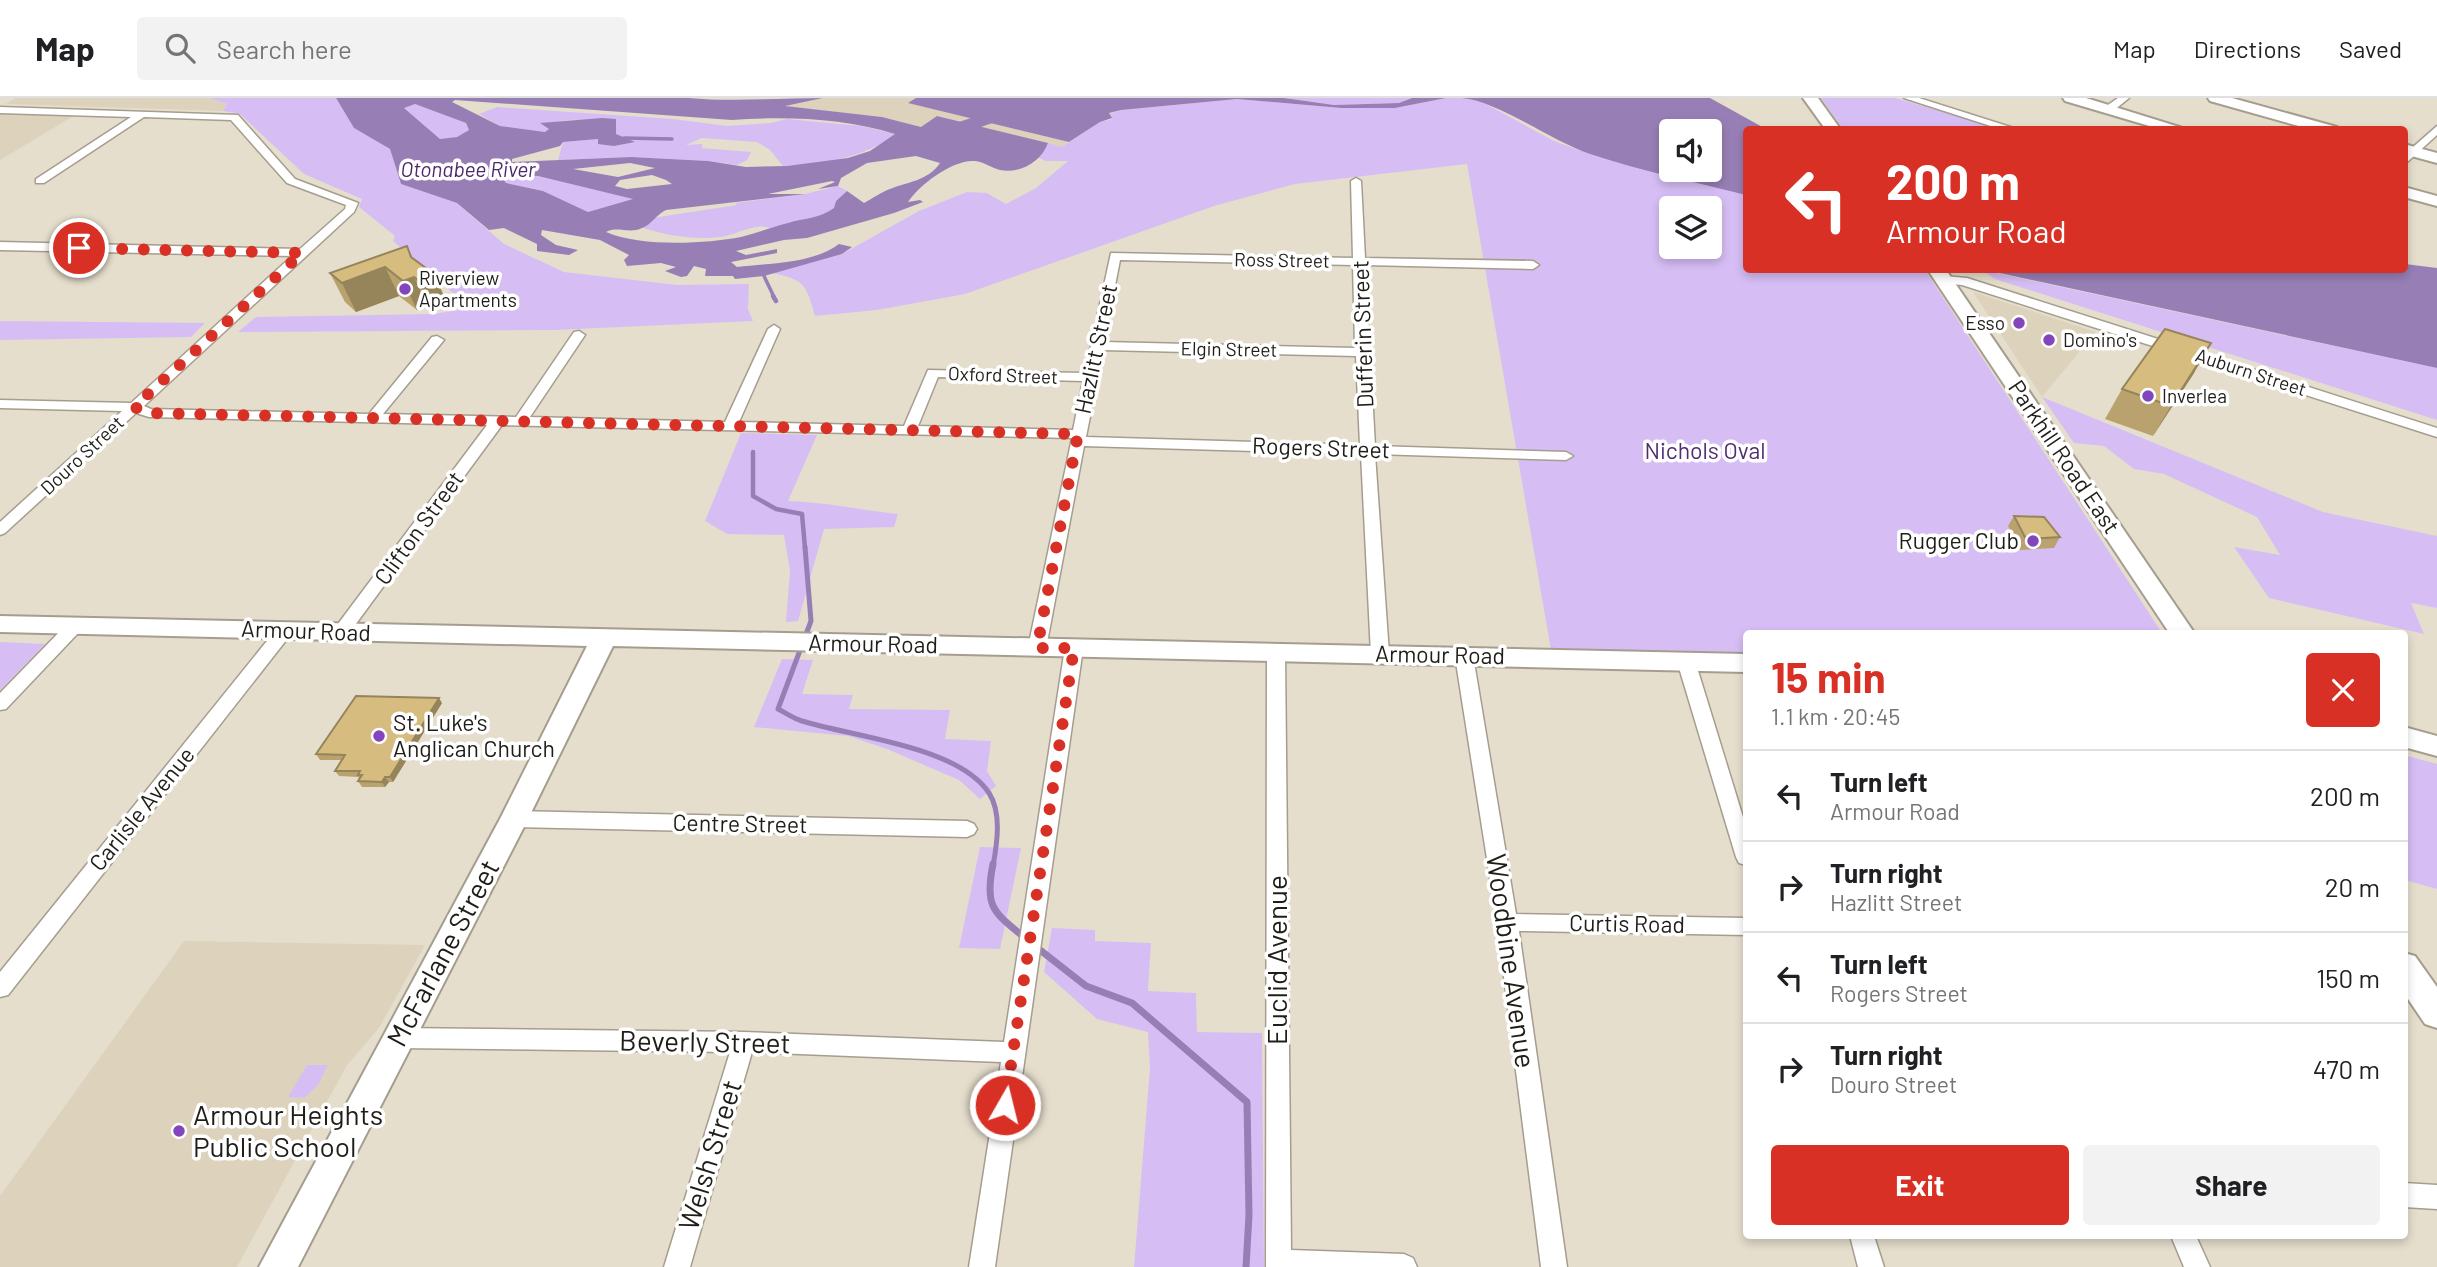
<!DOCTYPE html>
<meta charset="utf-8">
<style>
body{margin:0;font-family:Barlow,sans-serif;background:#f2f2f2;color:#202124;height:100vh;display:flex;flex-direction:column;font-size:26px;white-space:nowrap}
*{box-sizing:border-box;margin:0}
p{font-size:23px;color:#757577}
.icon{flex:none;width:38px;height:38px;fill:none;stroke:currentColor;stroke-width:2;stroke-linecap:round;stroke-linejoin:round}
.map{position:relative;flex:1;overflow:hidden}
.side{position:absolute;left:1743px;top:532px;width:665px;height:609px;display:flex;flex-direction:column;background:#fff;border-radius:7px;box-shadow:0 4px 10px #0003}
.side>*{flex:none}
.hud{position:absolute;left:1743px;top:28px;width:665px;height:147px;border-radius:7px;box-shadow:0 4px 10px #0003;background:#d93025;color:#fff;overflow:hidden}
.buttons{position:absolute;left:1659px;top:21px;display:grid;gap:14px}
.buttons a{display:grid;place-items:center;width:63px;height:63px;border-radius:7px;background:#fff;box-shadow:0 4px 10px #0003;font-size:35px}
.pin{position:absolute;display:grid;place-items:center;width:60px;height:60px;color:#fff;margin:-30px;border:4px solid #fff;border-radius:50%;box-shadow:0 2px 7px #0007}
.me{position:absolute;width:77px;margin:-38px;rotate:8deg;stroke-linejoin:round;filter:drop-shadow(0 0 5px #0008)}
.turn{display:flex;align-items:center;gap:24px;height:147px;padding:0 28px;font-size:32px}
.turn .icon{width:91px;height:91px;stroke-width:2.5}
.turn b{display:block;font-size:49px;line-height:60px}
.round{display:grid;place-items:center;flex:none;width:74px;height:74px;border-radius:7px;background:#f2f2f2}
.head{display:flex;align-items:center;justify-content:space-between;height:119px;padding:0 28px}
h1{font-size:42px;font-weight:700;line-height:52px;color:#d93025}
.primary-button{display:flex;gap:14px;margin-top:auto;padding:14px 28px}
.primary-button a{flex:1;height:80px;border-radius:7px;background:#d93025;color:#fff;font-size:28px;font-weight:700;line-height:80px;text-align:center}
.primary-button a+a{background:#f2f2f2;color:#202124}
ul{padding:0;list-style:none}
li{display:flex;align-items:center;gap:21px;height:91px;padding:0 28px;border-top:2px solid #e0e0e0}
li div{flex:1}
li b{display:block;font-size:26px}
li em{font-style:normal}
header{display:flex;align-items:center;gap:42px;box-sizing:border-box;height:98px;padding:0 35px;background:#fff;border-bottom:2px solid #e0e0e0}
header strong{font-size:33px}
nav{display:flex;gap:38px;margin-inline-start:auto;font-size:24px}
.search{width:490px;height:63px;background:#f2f2f2;display:flex;align-items:center;gap:18px;box-sizing:border-box;padding:0 24px;border-radius:7px;color:#757577;font-size:26px}
.map>svg:first-child{display:block}
.built{fill:#ddd2bb}
.green{fill:#d6bef5;fill-rule:evenodd}
.water{fill:#977fb5;fill-rule:evenodd}
.lines{fill:none;stroke-linecap:round;stroke-linejoin:round}
.stream-far3{stroke:#977fb5;stroke-width:3.5}
.stream-far2{stroke:#977fb5;stroke-width:4.5}
.stream-far1{stroke:#977fb5;stroke-width:5}
.stream{stroke:#977fb5;stroke-width:7}
.river{fill:#977fb5;fill-rule:evenodd}
.street-casing{stroke:#a59d8e;stroke-width:3}
.secondary-casing{stroke:#a59d8e;stroke-width:4}
.street{fill:#fff;fill-rule:evenodd}
.secondary{fill:#fff;fill-rule:evenodd}
.wall{fill:#b9a26e}
.shaded-wall{fill:#96845a}
.building{fill:#d7bc80;stroke:#96845a;stroke-width:2}
.route{stroke:#d93025;stroke-width:12;stroke-dasharray:0 21.6}
.poi-dot{fill:#8245bb;stroke:#fff;stroke-width:2.5}
.labels{text-anchor:middle;stroke-width:7;stroke-linejoin:round;paint-order:stroke}
.far-street-label{font-size:19px;fill:#1f1d17;stroke:#fff}
.far-poi-label{font-size:19px;fill:#1f1d17;stroke:#fff;text-anchor:start}
.far-water-label{font-size:21px;font-style:italic;fill:#4c296c;stroke:#fff}
.street-label{font-size:23px;fill:#1f1d17;stroke:#fff}
.park-label{font-size:23px;fill:#4f2d70;stroke:#fff}
.poi-label{font-size:23px;fill:#1f1d17;stroke:#fff;text-anchor:end}
.near-street-label{font-size:28px;fill:#1f1d17;stroke:#fff}
.near-poi-label{font-size:28px;fill:#1f1d17;stroke:#fff;text-anchor:start}
</style>
<header>
<strong>Map</strong>
<div class="search"><svg class="icon" aria-label="search" viewBox="0 0 24 24"><circle cx="10" cy="10" r="6"/><path d="M15 15l6 6"/></svg>Search here</div>
<nav><a>Map</a><a>Directions</a><a>Saved</a></nav>
</header>
<div class="map">
<svg width="2437" height="1169" viewBox="0 0 2437 1169">
<rect width="100%" height="100%" fill="#e5decd"/>
<!-- built -->
<g class="built">
<polygon points="16,0 210,0 227,6 223,13 6,6"/>
<polygon points="823,0 916,0 909,5 1069,44 1062,49 938,18 922,29 882,19 782,8"/>
<polygon points="0,15 75,17 0,62"/>
<polygon points="1973,194 2096,234 2042,299"/>
<polygon points="184,843 425,847 379,930 347,967 237,1169 0,1169 0,1098"/>
</g>
<!-- green -->
<g class="green">
<polygon points="210,0 336,0 354,30 390,51 401,86 457,105 504,146 564,174 678,187 749,186 748,211 753,223 555,232 238,234 256,219 433,216 478,209 453,195 393,143 395,138 359,109 362,101 304,76 240,16 223,13 227,6"/>
<polygon points="1284,0 1412,0 1399,5 1334,7"/>
<path d="M1446 0H1467L1484 5 1554 43 1590 56 1746 97V172H1925L2162 535 1746 536V555L1551 552 1467 66 1295 86 1214 108 965 196 877 212 815 218C806 186 805 182 772 175L842 156 919 113 967 94 987 95 1006 106 1036 90 1068 63H1046L1039 60 1048 45 1062 49 1100 24 1112 21 1109 16 1121 12 1237 1 1341 10H1395ZM1671 110H1710V149H1671Z"/>
<polygon points="1821,0 1895,0 2001,31 1843,31"/>
<polygon points="415,6 466,25 469,32 457,39 440,41 404,10"/>
<path d="M497 9 673 21 727 28 771 25 787 21 861 28 896 36C863 60 827 65 787 68H783L770 52 757 44 702 40 686 47 702 46V50L751 54 747 62 737 67 708 63 631 59 558 62 563 44 598 41 614 48 633 44 616 36 615 21 568 22 541 26 550 31 545 34 500 28 479 16Z"/>
<polygon points="507,77 538,78 635,101 588,114 543,93 506,85 502,79"/>
<path d="M838 88 847 93 836 103 834 110 820 119 770 130C756 125 740 135 726 138 699 143 669 138 643 130L652 120 737 107 735 105 805 96Z"/>
<polygon points="1982,172 2437,270 2437,322 1995,181"/>
<polygon points="0,223 205,225 191,239 0,242"/>
<polygon points="2042,299 2323,414 2437,438 2437,510 2411,505 2424,536 2269,500 2234,449 2280,457 2257,419 2164,376 2134,371 2104,348 2074,345"/>
<path d="M741 335 817 337 788 403C825 404 861 412 898 416L894 429 824 431 798 523 786 524 790 473 784 437 727 436 705 423Z"/>
<polygon points="0,544 45,546 0,592"/>
<polygon points="782,561 813,562 802,596 853,597 849,611 950,612 945,641 991,643 987,673 996,688 980,701 959,682 887,651 848,638 754,629"/>
<polygon points="2404,657 2437,666 2437,791 2405,782"/>
<polygon points="980,749 1021,750 1000,851 959,850"/>
<polygon points="1052,830 1095,832 1095,843 1151,845 1148,893 1196,895 1197,934 1262,935 1264,1169 1134,1169 1150,970 1148,934 1097,921 1044,874"/>
<polygon points="307,967 328,967 318,987 304,1000 288,999"/>
</g>
<!-- water -->
<g class="water">
<path d="M336 0H688C733 4 778 0 823 0L785 8 882 19 921 29 937 18 1048 45C1041 64 1020 76 1000 72 992 70 984 64 975 63 953 61 919 87 908 104L920 102 923 104 894 115 807 140 784 142 736 153 746 157 777 151V155L731 164 737 169C770 165 812 166 839 146L852 149 842 156 764 178 735 181 733 178H705L706 171 694 168 687 178 681 179 665 173 676 169 661 165 627 168 624 162 629 157 600 142 542 132 541 137 556 147 578 152 569 157 537 153V146L504 130 489 132 457 105 401 86 390 51 354 30ZM455 2 732 22C785 18 844 20 895 36L870 53 848 60 787 68 746 69 708 63 631 59 512 64V61L560 48 563 44 598 41V46L614 48 635 44 616 36V21L602 20 540 25 549 31 545 34 500 28 452 4ZM415 6 466 25 469 32 457 39 440 41 404 10ZM916 58 940 65C928 83 907 84 890 91 881 94 872 101 864 105L847 93 836 103 834 110C819 121 804 120 788 125 772 129 757 135 741 139 704 146 640 149 606 134 617 128 630 136 642 130 651 127 656 117 666 112L805 96H768L832 83 835 84 818 91 838 88 841 80 867 65ZM630 65 655 70 618 79 573 71ZM507 77 538 78 633 101 588 114 543 93 506 85 502 79ZM652 77 666 82 672 86 627 91 615 88 620 82Z"/>
<polygon points="916,0 1284,0 1334,7 1399,5 1412,0 1446,0 1395,10 1341,10 1237,1 1121,12 1109,15 1112,20 1100,24 1069,44 908,5"/>
<path d="M1462 0H1710L1766 31 1746 32V97C1695 84 1641 73 1590 56 1551 43 1498 3 1462 0ZM1710 33V72H1671V33Z"/>
<polygon points="2405,166 2437,170 2437,270 1986,172 2404,172"/>
</g>
<g class="lines">
<!-- stream-far3 -->
<g class="stream-far3">
<polyline points="624,40 672,41"/>
<polyline points="764,178 774,199"/>
</g>
<!-- stream-far2 -->
<g class="stream-far2">
<polyline points="773,198 776,203"/>
<polyline points="753,354 753,398 776,411 802,416 805,450"/>
</g>
<!-- stream-far1 -->
<path class="stream-far1" d="M805 449 811 523 778 611C786 615 794 621 802 623 853 639 958 648 989 695 1002 715 997 746 993 768"/>
<!-- stream -->
<g class="stream">
<path d="M993 766C984 810 994 814 1025 840"/>
<polyline points="1035,848 1086,888 1132,905 1247,1004 1249,1117 1246,1169"/>
</g>
<!-- river -->
<polygon class="river" points="1031,0 1057,0 1054,4 937,44 923,44 921,40 923,36"/>
<defs>
<g id="street">
<polygon points="1904,0 1919,0 2020,32 2003,32"/>
<polygon points="2118,0 2129,0 2113,13 2105,13 2105,9"/>
<path d="M0 9 238 17 295 81 358 105 354 114 144 308 151 311 369 316 432 239 437 238 444 242 383 316 516 319 574 234 579 233 585 237 530 319 725 324 768 231 774 227 780 231 739 324 904 328 928 272 1085 275 1111 155 1353 160 1351 83 1356 80 1361 83 1365 160 1533 163 1539 167 1533 171 1365 167 1375 348 1566 354 1573 358 1566 362 1375 356 1389 556 1380 562 1371 556 1361 356 1084 348 1046 550 1037 556 1028 550 1072 340 502 327 347 538 341 540 333 534 335 530 487 327 149 319 136 315 5 435 0 437V424L122 313 0 310V302L131 305 292 158 0 152V144L300 151 345 111 346 107 287 85 231 22 144 19 44 85H36V81L131 19 0 15ZM1120 162 1353 167 1355 250 1104 244ZM1103 252 1356 258 1360 347 1086 339ZM938 279 1083 283 1073 332 918 328Z"/>
<polygon points="2437,28 2437,37 2404,67 2404,57"/>
<polygon points="1944,178 1967,180 2437,330 2437,339 1962,187 1940,185 1938,182"/>
<polygon points="76,521 84,527 82,531 6,611 0,612 0,595 70,523"/>
<polygon points="285,526 291,528 293,532 291,536 8,897 0,899 0,874 279,528"/>
<polygon points="1074,544 1083,550 995,1169 969,1169 1001,964 752,954 690,1169 664,1169 730,954 398,950 390,947 387,940 390,933 398,930 744,934 1004,944 1065,550"/>
<polygon points="1276,548 1285,554 1291,1152 1404,1156 1413,1160 1417,1169 1266,1169 1267,554"/>
<polygon points="1464,552 1473,558 1516,816 1746,820 1746,837 1519,833 1567,1169 1541,1169 1497,824 1455,558"/>
<polygon points="1686,557 1695,563 1746,729 1746,767 1739,765 1736,759 1677,563"/>
<polygon points="514,713 967,723 974,726 977,731 974,736 967,739 514,729 507,726 504,721 507,716"/>
<polygon points="2404,1085 2437,1087 2437,1111 2404,1109"/>
<polygon points="1850,1138 1874,1138 1884,1169 1858,1169"/>
<polygon points="2171,1138 2196,1138 2210,1169 2184,1169"/>
</g>
<g id="secondary">
<polygon points="1803,0 1818,0 1841,32 1826,32"/>
<polygon points="2063,0 2086,0 2189,32 2163,32 2065,3"/>
<polygon points="2208,0 2232,0 2337,29 2339,32 2313,32 2210,3"/>
<polygon points="2404,46 2437,55 2437,65 2404,56"/>
<polygon points="2404,89 2437,98 2437,108 2404,99"/>
<polygon points="1928,172 1946,172 2195,536 2170,536"/>
<polygon points="0,518 1746,556 1746,574 613,548 528,721 298,1169 259,1169 501,719 587,548 0,534"/>
<polygon points="2404,629 2437,638 2437,658 2404,649"/>
<polygon points="2404,855 2415,858 2437,889 2437,930 2425,926 2404,895"/>
</g>
</defs>
<!-- street casing -->
<use href="#street" class="street-casing"/>
<!-- secondary casing -->
<use href="#secondary" class="secondary-casing"/>
<!-- street -->
<use href="#street" class="street"/>
<!-- secondary -->
<use href="#secondary" class="secondary"/>
</g>
<!-- wall -->
<g class="wall">
<polygon points="412,160 434,176 447,205 431,211 427,208 417,212 399,198 356,214 345,204 330,175"/>
<polygon points="2194,275 2153,338 2105,321 2122,291"/>
<polygon points="2014,418 2060,439 2054,450 2020,452 2008,428"/>
<polygon points="442,605 393,684 389,684 385,689 362,689 358,683 360,681 358,679 339,678 335,673 342,662 320,662 316,656"/>
</g>
<!-- shaded-wall -->
<g class="shaded-wall">
<polygon points="407,148 422,181 434,176 447,205 431,211 418,182"/>
<polygon points="385,169 399,198 356,214 342,185"/>
<polygon points="414,179 427,208 417,212 403,183"/>
<polygon points="2211,245 2194,275 2153,338 2171,308"/>
<polygon points="439,600 442,605 393,684 390,679"/>
<polygon points="385,679 389,684 385,689 382,684"/>
</g>
<!-- building -->
<g class="building">
<polygon points="407,148 411,159 434,176 418,182 414,179 403,183 385,169 342,185 330,175"/>
<polygon points="2165,231 2211,245 2171,308 2122,291"/>
<polygon points="2014,418 2044,419 2060,439 2026,441"/>
<polygon points="356,598 439,600 390,679 385,679 382,684 358,683 362,677 358,677 360,673 335,673 345,657 316,656"/>
</g>
<g class="lines">
<!-- route -->
<polyline class="route" points="79,150 302,155 134,309 149,315 1078,336 1037,550 1074,550 1005,1007"/>
</g>
<!-- markers -->
<g class="poi-dot">
<circle cx="405" cy="191" r="7"/>
<circle cx="2019" cy="225" r="7"/>
<circle cx="2049" cy="242" r="7"/>
<circle cx="2148" cy="298" r="7"/>
<circle cx="2033" cy="443" r="7"/>
<circle cx="379" cy="638" r="7"/>
<circle cx="179" cy="1033" r="7"/>
</g>
<g class="labels">
<!-- far-street labels -->
<g class="far-street-label">
<text transform="translate(1282 162) rotate(1)" y="7">Ross Street</text>
<text transform="translate(1229 251) rotate(1)" y="7">Elgin Street</text>
<text transform="translate(2251 274) rotate(18)" y="7">Auburn Street</text>
<text transform="translate(1003 277) rotate(2)" y="7">Oxford Street</text>
<text transform="translate(82 357) rotate(-43)" y="7">Douro Street</text>
</g>
<!-- far-poi labels -->
<g class="far-poi-label">
<text x="419" y="187">Riverview<tspan x="419" dy="22">Apartments</tspan></text>
<text x="2005" y="232" text-anchor="end">Esso</text>
<text x="2063" y="249">Domino's</text>
<text x="2162" y="305">Inverlea</text>
</g>
<!-- far-water labels -->
<g class="far-water-label">
<text x="468" y="79">Otonabee River</text>
</g>
<!-- street labels -->
<g class="street-label">
<text transform="translate(1363 236) rotate(-92)" y="8">Dufferin Street</text>
<text transform="translate(1096 251) rotate(-78)" y="8">Hazlitt Street</text>
<text transform="translate(1321 350) rotate(2)" y="8">Rogers Street</text>
<text transform="translate(2064 359) rotate(56)" y="8">Parkhill Road East</text>
<text transform="translate(419 430) rotate(-54)" y="8">Clifton Street</text>
<text transform="translate(306 533) rotate(2)" y="8">Armour Road</text>
<text transform="translate(873 546) rotate(1)" y="8">Armour Road</text>
<text transform="translate(1440 557) rotate(1)" y="8">Armour Road</text>
<text transform="translate(142 711) rotate(-51)" y="8">Carlisle Avenue</text>
<text transform="translate(740 726) rotate(1)" y="8">Centre Street</text>
<text transform="translate(1627 826) rotate(1)" y="8">Curtis Road</text>
</g>
<!-- park labels -->
<g class="park-label">
<text x="1705" y="361">Nichols Oval</text>
</g>
<!-- poi labels -->
<g class="poi-label">
<text x="2019" y="451">Rugger Club</text>
<text x="393" y="633" text-anchor="start">St. Luke's<tspan x="393" dy="26">Anglican Church</tspan></text>
</g>
<!-- near-street labels -->
<g class="near-street-label">
<text transform="translate(443 855) rotate(-62)" y="10">McFarlane Street</text>
<text transform="translate(1277 862) rotate(-90)" y="10">Euclid Avenue</text>
<text transform="translate(1511 863) rotate(82)" y="10">Woodbine Avenue</text>
<text transform="translate(705 944) rotate(1)" y="10">Beverly Street</text>
<text transform="translate(710 1057) rotate(-73)" y="10">Welsh Street</text>
</g>
<!-- near-poi labels -->
<g class="near-poi-label">
<text x="193" y="1027">Armour Heights<tspan x="193" dy="32">Public School</tspan></text>
</g>
</g>
</svg>
<div class="buttons">
<a><svg class="icon" aria-label="sound" viewBox="0 0 24 24"><path d="M4 9h4l5-4v14l-5-4H4zM17 9q2 3 0 6"/></svg></a>
<a><svg class="icon" aria-label="layers" viewBox="0 0 24 24"><path d="M12 4l9 5-9 5-9-5zM3 14l9 5 9-5"/></svg></a>
</div>
<div class="pin" style="left:79px;top:150px;background:#d93025"><svg class="icon" aria-label="arrive" viewBox="0 0 24 24"><path d="M6 21V4h12l-3 4 3 4H6"/></svg></div>
<svg class="me" style="left:1005px;top:1007px" viewBox="-20 -20 40 40"><circle r="17" fill="#d93025" stroke="#fff" stroke-width="3"/><path d="M0-11L8 9 0 5-8 9z" fill="#fff"/></svg>
<div class="hud">
<div class="turn"><svg class="icon" aria-label="left" viewBox="0 0 24 24"><path d="M17 20v-9H6M10 6l-5 5 5 5"/></svg><div><b>200 m</b>Armour Road</div></div>
</div>
<section class="side">
<div class="head"><div><h1>15 min</h1><p>1.1 km · 20:45</p></div><a class="round" style="background:#d93025;color:#fff"><svg class="icon" aria-label="close" viewBox="0 0 24 24"><path d="M6 6l12 12M18 6L6 18"/></svg></a></div>
<ul>
<li><svg class="icon" aria-label="left" viewBox="0 0 24 24"><path d="M17 20v-9H6M10 6l-5 5 5 5"/></svg><div><b>Turn left</b><p>Armour Road</p></div><em>200 m</em></li>
<li><svg class="icon" aria-label="right" viewBox="0 0 24 24"><path d="M7 20v-9h11M14 6l5 5-5 5"/></svg><div><b>Turn right</b><p>Hazlitt Street</p></div><em>20 m</em></li>
<li><svg class="icon" aria-label="left" viewBox="0 0 24 24"><path d="M17 20v-9H6M10 6l-5 5 5 5"/></svg><div><b>Turn left</b><p>Rogers Street</p></div><em>150 m</em></li>
<li><svg class="icon" aria-label="right" viewBox="0 0 24 24"><path d="M7 20v-9h11M14 6l5 5-5 5"/></svg><div><b>Turn right</b><p>Douro Street</p></div><em>470 m</em></li>
</ul>
<div class="primary-button"><a>Exit</a><a>Share</a></div>
</section>
</div>
